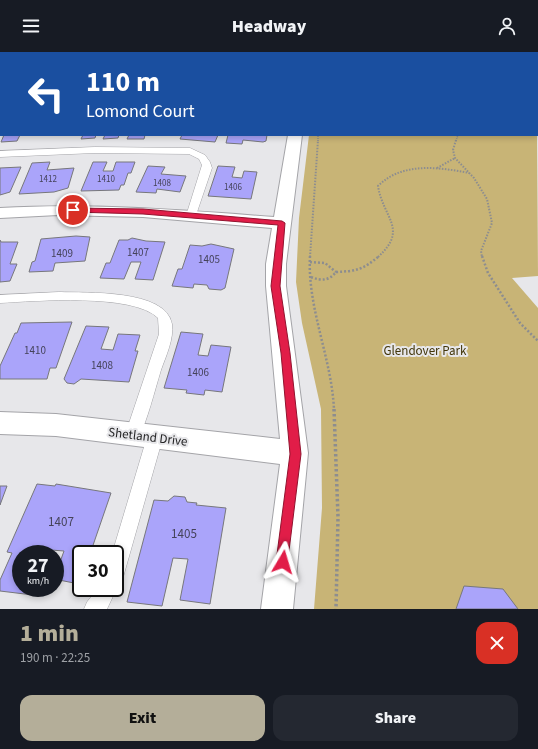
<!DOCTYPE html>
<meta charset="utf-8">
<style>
body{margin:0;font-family:"Source Sans 3",sans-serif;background:#242831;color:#f1f3f6;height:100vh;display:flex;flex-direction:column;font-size:15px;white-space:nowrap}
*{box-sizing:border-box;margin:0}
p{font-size:13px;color:#9ea1a6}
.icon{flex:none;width:22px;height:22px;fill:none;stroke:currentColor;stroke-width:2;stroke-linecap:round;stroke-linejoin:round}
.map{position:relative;height:557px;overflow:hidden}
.side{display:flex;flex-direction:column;background:#171b24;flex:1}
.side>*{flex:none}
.top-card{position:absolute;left:0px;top:0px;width:538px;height:84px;box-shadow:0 2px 6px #0003;background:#1a4fa0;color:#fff;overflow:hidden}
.speed{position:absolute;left:12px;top:493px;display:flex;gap:8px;font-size:20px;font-weight:700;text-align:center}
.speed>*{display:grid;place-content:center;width:52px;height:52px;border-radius:50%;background:#171b24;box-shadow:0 2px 6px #0003;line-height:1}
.speed small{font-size:10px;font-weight:400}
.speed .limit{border:2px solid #111;border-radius:6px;background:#fff;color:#111}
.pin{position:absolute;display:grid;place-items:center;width:34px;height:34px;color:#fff;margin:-17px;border:2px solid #fff;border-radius:50%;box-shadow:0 1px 4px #0007}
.me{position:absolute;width:44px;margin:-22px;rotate:7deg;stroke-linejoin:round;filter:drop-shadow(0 0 3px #0008)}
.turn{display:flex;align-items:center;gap:14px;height:84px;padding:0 20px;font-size:18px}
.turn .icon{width:52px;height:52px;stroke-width:2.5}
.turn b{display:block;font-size:28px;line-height:34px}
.round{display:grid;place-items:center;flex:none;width:42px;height:42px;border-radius:12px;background:#242831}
.head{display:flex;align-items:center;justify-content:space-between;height:68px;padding:0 20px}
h1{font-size:24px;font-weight:800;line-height:30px;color:#b4ae99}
.action{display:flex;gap:8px;margin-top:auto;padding:8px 20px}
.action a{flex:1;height:46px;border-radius:12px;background:#b4ae99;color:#111;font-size:16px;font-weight:800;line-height:46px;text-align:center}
.action a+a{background:#242831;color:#f1f3f6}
header{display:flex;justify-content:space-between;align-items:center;height:52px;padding:0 20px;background:#171b24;font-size:18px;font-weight:800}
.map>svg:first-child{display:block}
.green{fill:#c8b476}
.building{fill:#aaa4fa;stroke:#77777b}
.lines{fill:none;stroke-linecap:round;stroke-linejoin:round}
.service-casing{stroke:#a4a4a8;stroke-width:1}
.minor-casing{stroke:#a4a4a8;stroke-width:2}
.path-far3{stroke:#8d8d8f;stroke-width:1.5;stroke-dasharray:1 1;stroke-linecap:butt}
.path-far2{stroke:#8d8d8f;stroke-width:2;stroke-dasharray:1.5 1.5;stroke-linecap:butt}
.path-far1{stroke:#8d8d8f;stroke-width:2.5;stroke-dasharray:2 2;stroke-linecap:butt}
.path{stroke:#8d8d8f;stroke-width:3.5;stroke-dasharray:2.5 2.5;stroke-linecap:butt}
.service{fill:#fff;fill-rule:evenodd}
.minor{fill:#fff;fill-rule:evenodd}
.route{fill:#e11d48;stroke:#92132f}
.labels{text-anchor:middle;stroke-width:4;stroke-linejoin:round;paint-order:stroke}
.far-number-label{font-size:9px;fill:#45435a}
.number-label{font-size:11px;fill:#45435a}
.park-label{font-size:13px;fill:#42360a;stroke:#e7e7ea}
.street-label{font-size:13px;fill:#232324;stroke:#e7e7ea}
.near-number-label{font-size:13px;fill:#45435a}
</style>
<header><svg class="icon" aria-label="menu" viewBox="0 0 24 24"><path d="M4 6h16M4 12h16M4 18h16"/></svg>Headway<svg class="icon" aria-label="person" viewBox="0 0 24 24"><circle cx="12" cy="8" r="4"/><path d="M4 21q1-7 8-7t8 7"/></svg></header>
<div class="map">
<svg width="538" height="557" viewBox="0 0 538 557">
<rect width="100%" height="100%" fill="#e7e7ea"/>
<!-- green -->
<polygon class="green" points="537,80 538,224 512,226 538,256 538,557 314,557 322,456 321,357 302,271 296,230 299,166 309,83 537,83"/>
<!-- building -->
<g class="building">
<polygon points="4,83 20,83 17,89 1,90"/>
<polygon points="83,83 96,83 95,86 81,87"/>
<polygon points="105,83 119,83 118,86 103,87"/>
<polygon points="129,83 145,83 144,87 127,87"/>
<polygon points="182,83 218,83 215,90 180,87"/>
<polygon points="228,83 267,83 266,89 263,90 243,88 242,92 226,91"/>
<polygon points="50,110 47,118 74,116 68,136 54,140 19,142 32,111"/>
<polygon points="93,110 107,110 103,119 113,119 116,110 135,110 131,121 128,121 124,133 121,133 119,138 81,139"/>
<polygon points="148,114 165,115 161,122 186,124 180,140 157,137 156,141 136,140"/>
<polygon points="218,114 235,115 232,125 242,126 244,119 257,120 251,147 208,144"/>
<polygon points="21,115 10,140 0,143 0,116"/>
<polygon points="76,184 90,185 85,209 55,211 53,219 29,220 32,210 35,209 41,187"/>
<polygon points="132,186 146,189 165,190 153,228 135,227 141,210 131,210 124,227 100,226 106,211 110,211 119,188 128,188"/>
<polygon points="0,188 1,190 18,190 10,212 17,212 10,229 0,230"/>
<polygon points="211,192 234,197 225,236 221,238 209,237 207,233 194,232 193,236 172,234 178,217 182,217 190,193 202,194"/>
<polygon points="72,270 56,316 50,316 47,327 0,327 0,314 15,281 17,281 21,271"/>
<polygon points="86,274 109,275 101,297 113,298 118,282 140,283 135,299 138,299 129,330 81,327 74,332 67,331 64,327"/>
<polygon points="181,280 203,282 198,303 208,304 211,293 231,295 222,340 205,338 204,343 186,341 187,338 164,336"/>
<polygon points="37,432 55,434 56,432 111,441 90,502 81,502 81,528 75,527 74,531 59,528 60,525 55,524 64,499 51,498 49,502 21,502 21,536 36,536 33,543 0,539 0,528 12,501 7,500"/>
<polygon points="0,434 7,434 0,453"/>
<polygon points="174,444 185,445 187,450 197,451 196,453 226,456 210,552 180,548 188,507 173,506 162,554 127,550 154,448 168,449"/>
<polygon points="464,534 503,537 518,557 456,557"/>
</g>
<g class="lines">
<defs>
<g id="service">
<rect x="474" y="0" width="6" height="1"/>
<rect x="0" y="17" width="1" height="4"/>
<rect x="537" y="22" width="1" height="5"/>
<polygon points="95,95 190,96 205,103 210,110 212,116 195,166 191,167 186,164 202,113 199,107 189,102 95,101 0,105 0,99"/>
<path d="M59 240C86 241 166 237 172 272 174 287 166 304 161 318 154 341 148 366 138 388L133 390 128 388 125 383 159 282 158 266C133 241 35 249 0 251V243Z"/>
<polygon points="155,378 160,380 163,385 124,522 122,529 115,531 117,536 107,557 84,557 87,550 98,536 115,536 115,502 112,502 147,385 150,380"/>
</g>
<g id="minor">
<rect x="301" y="0" width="12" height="1"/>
<rect x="0" y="51" width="1" height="8"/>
<path d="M288 83H302L286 212V234L308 401 293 557H261L280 412 56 384 0 382V360L56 362 280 387 266 234V212L272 176 143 165 58 163 0 166V156C93 151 181 158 274 165Z"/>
</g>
</defs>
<!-- service casing -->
<use href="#service" class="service-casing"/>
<!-- minor casing -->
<use href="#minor" class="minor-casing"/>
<!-- path-far3 -->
<g class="path-far3">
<polyline points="318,89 318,83"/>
<polyline points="456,89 458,83"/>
</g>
<!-- path-far2 -->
<g class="path-far2">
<polyline points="456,88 453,98 455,106 474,126 487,147 492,171 481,199 482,205"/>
<polyline points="437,116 455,106"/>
<polyline points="310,205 318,88"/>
<path d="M378 205C409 177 383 166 378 134 402 110 438 115 469 121"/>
</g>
<!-- path-far1 -->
<g class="path-far1">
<path d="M310 204C307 256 332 307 334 358"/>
<polyline points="482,204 488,221 520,271 538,289"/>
<polyline points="310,210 325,211 336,220"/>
<path d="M336 220C356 219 363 218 379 204"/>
<path d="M311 225C321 229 329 229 336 220"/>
</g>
<!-- path -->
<polyline class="path" points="334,357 338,465 336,557"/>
<!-- service -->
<use href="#service" class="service"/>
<!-- minor -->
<use href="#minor" class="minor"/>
</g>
<!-- route -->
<polygon class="route" points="71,156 143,157 282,169 285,171 280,234 290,301 301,402 287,515 283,517 278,515 276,510 290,402 281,301 271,234 278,173 143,162 73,160 70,158"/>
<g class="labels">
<!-- far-number labels -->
<g class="far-number-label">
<text x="48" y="130">1412</text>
<text x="106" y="130">1410</text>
<text x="162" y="134">1408</text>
<text x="233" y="138">1406</text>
</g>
<!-- number labels -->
<g class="number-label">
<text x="138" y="204">1407</text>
<text x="62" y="205">1409</text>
<text x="209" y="211">1405</text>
<text x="35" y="302">1410</text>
<text x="102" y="317">1408</text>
<text x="198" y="324">1406</text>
</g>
<!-- park labels -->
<g class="park-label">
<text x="425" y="303">Glendover Park</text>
</g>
<!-- street labels -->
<g class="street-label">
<text transform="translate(148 384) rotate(7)" y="5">Shetland Drive</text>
</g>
<!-- near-number labels -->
<g class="near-number-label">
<text x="61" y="474">1407</text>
<text x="184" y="486">1405</text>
</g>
</g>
</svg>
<div class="speed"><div>27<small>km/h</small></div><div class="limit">30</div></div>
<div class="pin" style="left:73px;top:158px;background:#d93025"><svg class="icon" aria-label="arrive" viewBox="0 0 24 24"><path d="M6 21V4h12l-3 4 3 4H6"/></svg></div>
<svg class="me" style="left:283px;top:510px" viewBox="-20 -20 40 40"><path d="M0-17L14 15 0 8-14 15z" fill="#e11d48" stroke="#fff" stroke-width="4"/></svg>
<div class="top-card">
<div class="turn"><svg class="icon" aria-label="left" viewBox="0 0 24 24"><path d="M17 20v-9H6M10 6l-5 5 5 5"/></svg><div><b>110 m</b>Lomond Court</div></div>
</div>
</div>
<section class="side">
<div class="head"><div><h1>1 min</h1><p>190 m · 22:25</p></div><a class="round" style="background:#d93025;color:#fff"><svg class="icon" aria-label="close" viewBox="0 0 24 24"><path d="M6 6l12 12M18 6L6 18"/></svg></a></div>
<div class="action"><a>Exit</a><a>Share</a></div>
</section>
